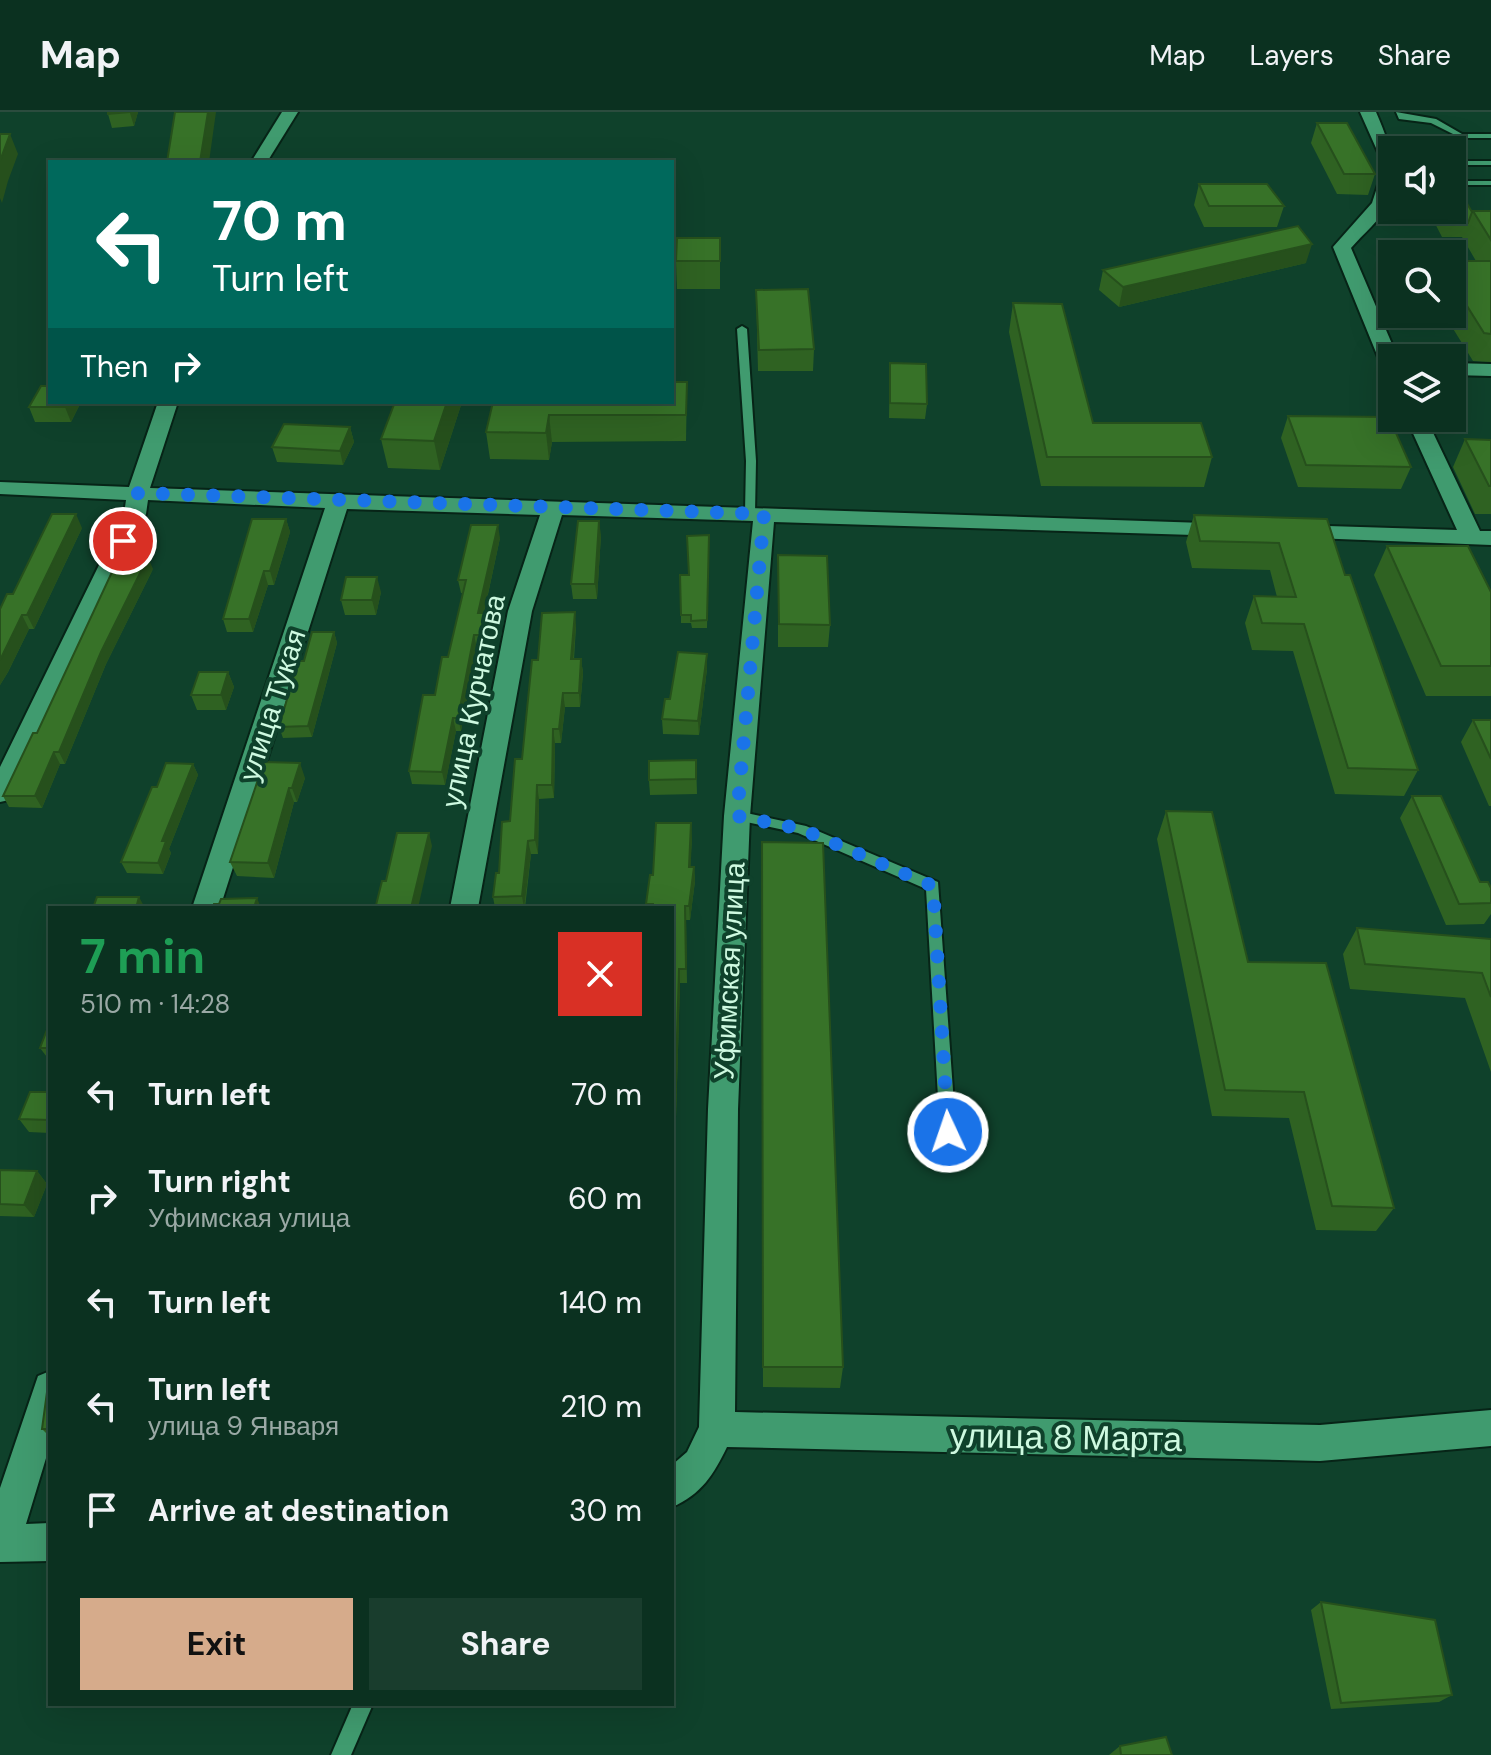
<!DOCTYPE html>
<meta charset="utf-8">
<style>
body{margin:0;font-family:"DM Sans",sans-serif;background:#193d2d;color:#f1f3f6;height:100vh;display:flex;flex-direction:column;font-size:30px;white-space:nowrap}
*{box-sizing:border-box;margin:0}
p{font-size:26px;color:#9aa9a5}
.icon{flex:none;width:44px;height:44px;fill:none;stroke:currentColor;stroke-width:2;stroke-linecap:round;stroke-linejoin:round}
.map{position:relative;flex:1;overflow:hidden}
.sheet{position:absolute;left:48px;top:794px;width:626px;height:800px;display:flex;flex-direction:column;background:#0b3120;border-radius:0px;box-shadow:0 8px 32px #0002,0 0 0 2px #2b4c3e}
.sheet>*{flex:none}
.guide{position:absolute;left:48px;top:48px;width:626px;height:244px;border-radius:0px;box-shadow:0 8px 32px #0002,0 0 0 2px #2b4c3e;background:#00695c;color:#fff;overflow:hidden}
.controls{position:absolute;left:1378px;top:24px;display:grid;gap:16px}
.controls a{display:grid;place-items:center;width:88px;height:88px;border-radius:0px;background:#0b3120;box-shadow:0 8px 32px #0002,0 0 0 2px #2b4c3e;font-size:40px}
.pin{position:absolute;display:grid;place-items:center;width:68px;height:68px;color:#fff;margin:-34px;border:4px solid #fff;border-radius:50%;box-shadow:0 2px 8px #0007}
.me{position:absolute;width:88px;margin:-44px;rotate:357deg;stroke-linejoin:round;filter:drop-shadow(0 0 6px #0008)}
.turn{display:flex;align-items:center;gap:28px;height:168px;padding:0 32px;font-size:36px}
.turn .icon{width:104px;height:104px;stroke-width:2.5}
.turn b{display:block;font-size:56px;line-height:68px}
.then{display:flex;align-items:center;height:76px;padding:0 32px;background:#0003;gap:16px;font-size:30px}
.round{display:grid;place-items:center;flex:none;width:84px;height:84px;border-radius:0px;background:#193d2d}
.headline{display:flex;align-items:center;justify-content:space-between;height:136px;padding:0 32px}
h1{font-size:48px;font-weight:700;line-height:60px;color:#1e9e55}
.button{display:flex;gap:16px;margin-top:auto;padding:16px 32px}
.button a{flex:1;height:92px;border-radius:0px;background:#d6ab8b;color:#111;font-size:32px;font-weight:700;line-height:92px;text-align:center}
.button a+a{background:#193d2d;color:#f1f3f6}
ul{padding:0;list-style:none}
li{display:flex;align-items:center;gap:24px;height:104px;padding:0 32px}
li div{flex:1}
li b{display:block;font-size:30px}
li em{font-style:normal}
header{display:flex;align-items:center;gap:48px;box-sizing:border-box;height:112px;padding:0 40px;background:#0b3120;border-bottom:2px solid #2b4c3e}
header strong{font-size:38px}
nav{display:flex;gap:44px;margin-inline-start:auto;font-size:28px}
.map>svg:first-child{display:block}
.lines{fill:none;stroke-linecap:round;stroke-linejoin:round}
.lane-casing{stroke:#072417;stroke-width:4}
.street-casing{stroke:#072417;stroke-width:4}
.lane{fill:#409b6f;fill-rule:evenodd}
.street{fill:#409b6f;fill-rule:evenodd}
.wall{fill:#2f6222}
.shaded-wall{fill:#26501c}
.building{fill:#377228;stroke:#26501c;stroke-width:2}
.route{stroke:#1a73e8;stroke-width:14;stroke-dasharray:0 25.2}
.labels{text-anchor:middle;stroke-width:8;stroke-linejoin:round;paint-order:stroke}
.street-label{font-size:28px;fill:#cef9e0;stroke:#0f412b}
.near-street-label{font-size:34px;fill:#cef9e0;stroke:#0f412b}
</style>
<header>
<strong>Map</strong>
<nav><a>Map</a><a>Layers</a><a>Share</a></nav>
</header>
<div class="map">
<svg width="1491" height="1643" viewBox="0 0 1491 1643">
<rect width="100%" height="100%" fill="#0f412b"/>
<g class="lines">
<defs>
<g id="lane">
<polygon points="1396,0 1436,7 1462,22 1491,22 1491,26 1461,26 1431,11 1399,7"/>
<polygon points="1452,49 1491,49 1491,53 1457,53 1465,69 1491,69 1491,73 1452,73 1452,69 1457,69 1452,59"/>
<polygon points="742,214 747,217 756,349 755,401 750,404 745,401 746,349 737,217"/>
<polygon points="737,699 806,714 938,770 956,1020 953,1025 948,1027 943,1025 940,1020 926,777 798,721 732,707 730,704"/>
<polygon points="353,1592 373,1592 351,1643 331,1643"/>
</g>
<g id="street">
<polygon points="282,0 298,0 267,50 251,50"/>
<path d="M1360 0H1376C1387 26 1403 63 1389 92 1381 107 1363 122 1351 136L1398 246H1392V261L1382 255 1333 135 1372 91 1384 54Z"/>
<polygon points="1452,251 1491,252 1491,264 1452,263"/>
<path d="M158 290H178L150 376 1234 412 1237 417 1234 422 1226 424 774 410 750 704 738 997 735 1300 1320 1313 1491 1298V1334L1320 1349 727 1335C714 1362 701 1383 672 1395V1353L687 1340 699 1315 708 997 724 704 753 409 562 403 532 499 478 796H450L508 499 540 403 347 397 220 796H192L325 396 148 388 146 402 13 681 9 688 0 690V655L124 402 126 388 0 382V370L129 375Z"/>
<polygon points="1406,306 1426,306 1480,419 1491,419 1491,433 1288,425 1285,420 1288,415 1296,413 1457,418"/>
<polygon points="50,1259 50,1333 26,1412 50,1411 50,1449 0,1450 0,1376 38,1264"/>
</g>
</defs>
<!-- lane casing -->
<use href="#lane" class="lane-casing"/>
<!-- street casing -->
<use href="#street" class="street-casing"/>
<!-- lane -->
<use href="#lane" class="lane"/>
<!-- street -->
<use href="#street" class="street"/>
</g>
<!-- wall -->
<g class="wall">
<polygon points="108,0 138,0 134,14 112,16 108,2"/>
<polygon points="1317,11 1375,62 1368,83 1337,82 1311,31"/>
<polygon points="1199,72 1284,94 1277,115 1204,115 1194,93"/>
<polygon points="1428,98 1452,98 1472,101 1491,99 1491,250 1473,249 1444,202 1452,202 1452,149 1476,149 1462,125 1442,125"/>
<polygon points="720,126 720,177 677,177 676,149"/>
<polygon points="1306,151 1119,195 1099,178 1103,158"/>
<polygon points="756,178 814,237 813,259 758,259"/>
<polygon points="1013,191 1093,311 1212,345 1204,375 1041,374 1009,220"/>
<polygon points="890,251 927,292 925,307 889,306"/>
<polygon points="687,270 686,329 552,330 549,348 490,347 486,320 493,290"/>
<polygon points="81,290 71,310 35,310 29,295"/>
<polygon points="462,290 440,358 388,356 381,327"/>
<polygon points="1288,304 1411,355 1401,377 1298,375 1281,326"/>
<polygon points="350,315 354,330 343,353 277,350 272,335"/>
<polygon points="1465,327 1491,328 1491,402 1475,402 1453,355"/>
<polygon points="1194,403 1327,407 1345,463 1418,658 1404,684 1335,682 1293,539 1252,538 1245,511 1254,484 1277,485 1270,458 1192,456 1186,430"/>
<polygon points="286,407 290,420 274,473 268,473 253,520 227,520 223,507"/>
<polygon points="82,416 34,517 29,517 8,560 0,573 0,497 13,482"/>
<polygon points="601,423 597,487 573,487 571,472"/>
<polygon points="709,423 707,516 692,516 691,511 681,511 681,503 689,463"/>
<polygon points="500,426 484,501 487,514 482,536 477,536 461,619 456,619 445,673 412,672 409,659 448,545 463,481 461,481 458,468"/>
<polygon points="1387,434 1491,480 1491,584 1426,584 1374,463"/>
<polygon points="778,443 830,513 828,535 778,535"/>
<polygon points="153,457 106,552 65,652 60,652 42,696 9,695 3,684 37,621"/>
<polygon points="381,480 376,503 345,503 341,488"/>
<polygon points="576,514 574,547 581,547 583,561 580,595 565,595 561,631 555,631 554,686 539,687 538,742 531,742 525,796 495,796 493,785 499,761 510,709 522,647 538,548"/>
<polygon points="334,520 337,531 312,625 283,626 279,615 304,549"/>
<polygon points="707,557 699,623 663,622 662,607 670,587"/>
<polygon points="228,560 234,575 226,598 197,598 191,583"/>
<polygon points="1473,608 1491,608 1491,694 1489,694 1461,630"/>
<polygon points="696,648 697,682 650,683 649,668"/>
<polygon points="264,650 305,666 297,690 294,690 274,766 237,764 230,750"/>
<polygon points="193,652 198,663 169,737 171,741 163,762 127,761 121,750 157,675"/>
<polygon points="1412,684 1480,770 1491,776 1491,802 1484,812 1446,813 1400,706"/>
<polygon points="1166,699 1248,850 1394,1096 1376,1119 1316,1118 1289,1006 1212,1004 1157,727"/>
<polygon points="692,726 690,755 694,755 695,769 690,808 686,808 687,871 680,871 676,1006 672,1006 672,796 646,796 646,792 653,763"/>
<polygon points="762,759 843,1255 840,1276 763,1275"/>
<polygon points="1357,816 1491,827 1491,960 1465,886 1350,877 1343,842"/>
<polygon points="50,910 50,949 40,936"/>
<polygon points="50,980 50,1021 29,1020 19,1007"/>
<polygon points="0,1058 37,1059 47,1072 34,1105 0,1104"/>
<polygon points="50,1280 50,1325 42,1317"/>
<polygon points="1321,1490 1452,1583 1439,1590 1331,1597 1311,1498"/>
<polygon points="1120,1634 1172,1643 1109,1643"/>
</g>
<!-- shaded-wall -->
<g class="shaded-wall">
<polygon points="130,0 138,0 134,14 130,1"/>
<polygon points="208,0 216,0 209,50 200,50"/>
<polygon points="10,22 18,42 8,69 2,91 0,86 0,48"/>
<polygon points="1312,132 1306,151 1119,195 1123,175"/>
<polygon points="67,290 81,290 71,310 65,295"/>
<polygon points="447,290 462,290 440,358 434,329"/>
<polygon points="549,303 552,330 549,348 546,321"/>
<polygon points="350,315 354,330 343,353 340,339"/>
<polygon points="76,402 82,416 34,517 27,503"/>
<polygon points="286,407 290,420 274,473 270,459"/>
<polygon points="599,409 601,423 597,487 595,472"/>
<polygon points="498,413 500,426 481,514 478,501"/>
<polygon points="148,445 153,457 106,552 65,652 59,640 101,540"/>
<polygon points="264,459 268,473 253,520 249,507"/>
<polygon points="377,465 381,480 376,503 372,488"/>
<polygon points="575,500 576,514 572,561 571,547"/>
<polygon points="485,501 487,514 482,536 480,523"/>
<polygon points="22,503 29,517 8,560 0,573 0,548"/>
<polygon points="334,520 337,531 312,625 308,614"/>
<polygon points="474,523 477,536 461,619 458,606"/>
<polygon points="707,542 707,557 699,623 698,609"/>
<polygon points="581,547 583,561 580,595 579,581"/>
<polygon points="228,560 234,575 226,598 221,583"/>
<polygon points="563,581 565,595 561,631 559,617"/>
<polygon points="453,606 456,619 445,673 442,660"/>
<polygon points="553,617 555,631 554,686 552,673"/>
<polygon points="54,640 60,652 42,696 35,684"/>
<polygon points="300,651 305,666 297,690 292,676"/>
<polygon points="193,652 198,663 169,737 171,741 163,762 158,751 162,729"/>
<polygon points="537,673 539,687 538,742 535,728"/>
<polygon points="289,676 294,690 274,766 268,751"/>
<polygon points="691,711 692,726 690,769 689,755"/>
<polygon points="429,721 432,734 418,796 411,796"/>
<polygon points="528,729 531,742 524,796 522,784"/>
<polygon points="694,755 695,769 690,808 689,794"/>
<polygon points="139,785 145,796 136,796"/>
<polygon points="257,786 261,796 254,796"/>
<polygon points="679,857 680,871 676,1006 675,994"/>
<polygon points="37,1059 47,1072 34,1105 24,1093"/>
</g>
<!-- building -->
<g class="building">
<polygon points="108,0 130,0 108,2"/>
<polygon points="175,0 208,0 200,50 167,50"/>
<polygon points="1317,11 1347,11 1375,62 1344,62"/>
<polygon points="0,22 10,22 0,49"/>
<polygon points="1199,72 1267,72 1284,94 1209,94"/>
<polygon points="1452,83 1462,83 1472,100 1468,111 1447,111 1441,98 1452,98"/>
<polygon points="1473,99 1491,99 1491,128"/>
<polygon points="1298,114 1312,132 1123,175 1103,158"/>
<polygon points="677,126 720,126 720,149 676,149"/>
<polygon points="1452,149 1491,149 1491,222 1484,221 1452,170"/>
<polygon points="808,177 814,237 759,238 756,178"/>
<polygon points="1013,191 1062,192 1093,311 1201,311 1212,345 1047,345"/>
<polygon points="890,251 926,252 927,292 890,291"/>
<polygon points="672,270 687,270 686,303 549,303 546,321 486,320 493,290 672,290"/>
<polygon points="41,274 50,274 50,290 67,290 65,295 29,295"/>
<polygon points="395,290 447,290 434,329 381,327"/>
<polygon points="1288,304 1389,305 1411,355 1306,353"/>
<polygon points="284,312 350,315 340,339 272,335"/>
<polygon points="1465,327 1491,328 1491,374 1489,374"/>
<polygon points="52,402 76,402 27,503 22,503 0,548 0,497 7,482 13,482"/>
<polygon points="1194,403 1327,407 1345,463 1350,463 1418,658 1348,656 1304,512 1262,511 1254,484 1296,485 1279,431 1200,429"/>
<polygon points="252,407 286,407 270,459 264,459 249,507 223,507"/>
<polygon points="578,409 599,409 595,472 571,472"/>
<polygon points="471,413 498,413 478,501 485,501 480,523 474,523 458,606 453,606 442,660 409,659 423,583 435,583 442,545 448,545 466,468 458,468"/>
<polygon points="709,423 707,508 691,509 691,503 681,503 680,463 689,463 687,424"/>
<polygon points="1387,434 1468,434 1491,480 1491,554 1441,554"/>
<polygon points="778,443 827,444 830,513 779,512"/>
<polygon points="119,445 148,445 101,540 59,640 54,640 35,684 3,684 33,621 37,621"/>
<polygon points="346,465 377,465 372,488 341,488"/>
<polygon points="575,500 571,547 581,547 579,581 563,581 559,617 553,617 552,673 537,673 535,728 528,729 522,784 493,785 496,761 499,761 502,710 510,709 515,647 522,647 532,548 538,548 542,501"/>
<polygon points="312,520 334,520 308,614 279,615 298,549 304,549"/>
<polygon points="678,540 707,542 698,609 662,607 665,587 670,587"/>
<polygon points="199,560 228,560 221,583 191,583"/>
<polygon points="1473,608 1491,608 1491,647"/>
<polygon points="696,648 696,667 649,668 649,649"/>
<polygon points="264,650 300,651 292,676 289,676 268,751 230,750"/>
<polygon points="166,651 193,652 162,729 166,729 158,751 121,750 152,675 157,675"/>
<polygon points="1412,684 1441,684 1480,770 1488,770 1491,776 1491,791 1459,792"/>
<polygon points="1166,699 1212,700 1248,850 1326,851 1394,1096 1332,1094 1304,980 1225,978"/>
<polygon points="656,711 691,711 689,755 694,755 689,794 685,794 686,857 679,857 675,994 672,993 672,796 653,796 653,792 646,792 650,763 653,763"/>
<polygon points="397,721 429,721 411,796 378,796 379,793 376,793 382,769 386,769"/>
<polygon points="762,730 823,731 843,1255 763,1255"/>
<polygon points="97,785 139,785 136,796 93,796"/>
<polygon points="257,786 254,796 213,796 214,792 219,792 221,787"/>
<polygon points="1357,816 1491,827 1491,885 1482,861 1365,852"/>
<polygon points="50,910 50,936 40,936"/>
<polygon points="30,980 50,980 50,1008 19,1007"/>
<polygon points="0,1058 37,1059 24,1093 0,1092"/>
<polygon points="47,1280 50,1280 50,1317 42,1317"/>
<polygon points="1321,1490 1435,1508 1452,1583 1341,1591"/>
<polygon points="1166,1625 1172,1643 1121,1643 1120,1634"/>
</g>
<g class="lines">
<!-- route -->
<polyline class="route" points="123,429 135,402 138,381 764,402 737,704 801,717 933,774 948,1020"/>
</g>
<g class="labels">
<!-- street labels -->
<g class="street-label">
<text transform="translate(473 589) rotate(-78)" y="10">улица Курчатова</text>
<text transform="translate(272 593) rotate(-72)" y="10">улица Тукая</text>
<text transform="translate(729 859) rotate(-87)" y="10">Уфимская улица</text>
</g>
<!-- near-street labels -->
<g class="near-street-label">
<text transform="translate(1066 1325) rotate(1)" y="12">улица 8 Марта</text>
</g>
</g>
</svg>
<div class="controls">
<a><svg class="icon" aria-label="sound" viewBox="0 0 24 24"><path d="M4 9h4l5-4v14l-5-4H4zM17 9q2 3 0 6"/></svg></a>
<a><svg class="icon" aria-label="search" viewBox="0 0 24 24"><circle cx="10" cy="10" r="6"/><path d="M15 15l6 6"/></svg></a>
<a><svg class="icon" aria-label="layers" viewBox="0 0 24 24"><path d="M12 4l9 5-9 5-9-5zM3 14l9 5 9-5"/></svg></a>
</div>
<div class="pin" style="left:123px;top:429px;background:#d93025"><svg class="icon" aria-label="arrive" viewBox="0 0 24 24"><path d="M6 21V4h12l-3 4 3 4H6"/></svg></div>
<svg class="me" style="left:948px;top:1020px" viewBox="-20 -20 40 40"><circle r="17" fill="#1a73e8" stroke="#fff" stroke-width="3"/><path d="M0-11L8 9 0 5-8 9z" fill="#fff"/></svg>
<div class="guide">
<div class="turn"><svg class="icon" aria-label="left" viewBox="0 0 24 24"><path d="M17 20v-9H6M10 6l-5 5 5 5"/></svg><div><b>70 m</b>Turn left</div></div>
<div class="then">Then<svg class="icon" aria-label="right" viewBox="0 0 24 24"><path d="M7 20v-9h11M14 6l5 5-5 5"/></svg></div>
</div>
<section class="sheet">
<div class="headline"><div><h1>7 min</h1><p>510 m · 14:28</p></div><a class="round" style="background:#d93025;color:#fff"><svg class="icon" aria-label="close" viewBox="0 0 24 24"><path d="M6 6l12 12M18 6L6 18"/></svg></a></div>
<ul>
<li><svg class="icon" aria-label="left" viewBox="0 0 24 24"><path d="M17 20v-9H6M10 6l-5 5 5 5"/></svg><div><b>Turn left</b></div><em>70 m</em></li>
<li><svg class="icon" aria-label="right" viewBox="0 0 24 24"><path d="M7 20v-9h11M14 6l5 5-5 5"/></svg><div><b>Turn right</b><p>Уфимская улица</p></div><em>60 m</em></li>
<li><svg class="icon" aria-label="left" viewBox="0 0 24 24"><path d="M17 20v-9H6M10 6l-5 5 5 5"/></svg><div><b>Turn left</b></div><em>140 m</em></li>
<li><svg class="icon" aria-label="left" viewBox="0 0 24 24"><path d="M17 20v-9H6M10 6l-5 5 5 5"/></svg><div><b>Turn left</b><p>улица 9 Января</p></div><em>210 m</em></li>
<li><svg class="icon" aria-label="arrive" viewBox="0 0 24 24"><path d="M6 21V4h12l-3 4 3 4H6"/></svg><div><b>Arrive at destination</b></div><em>30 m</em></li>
</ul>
<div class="button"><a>Exit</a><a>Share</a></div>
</section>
</div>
